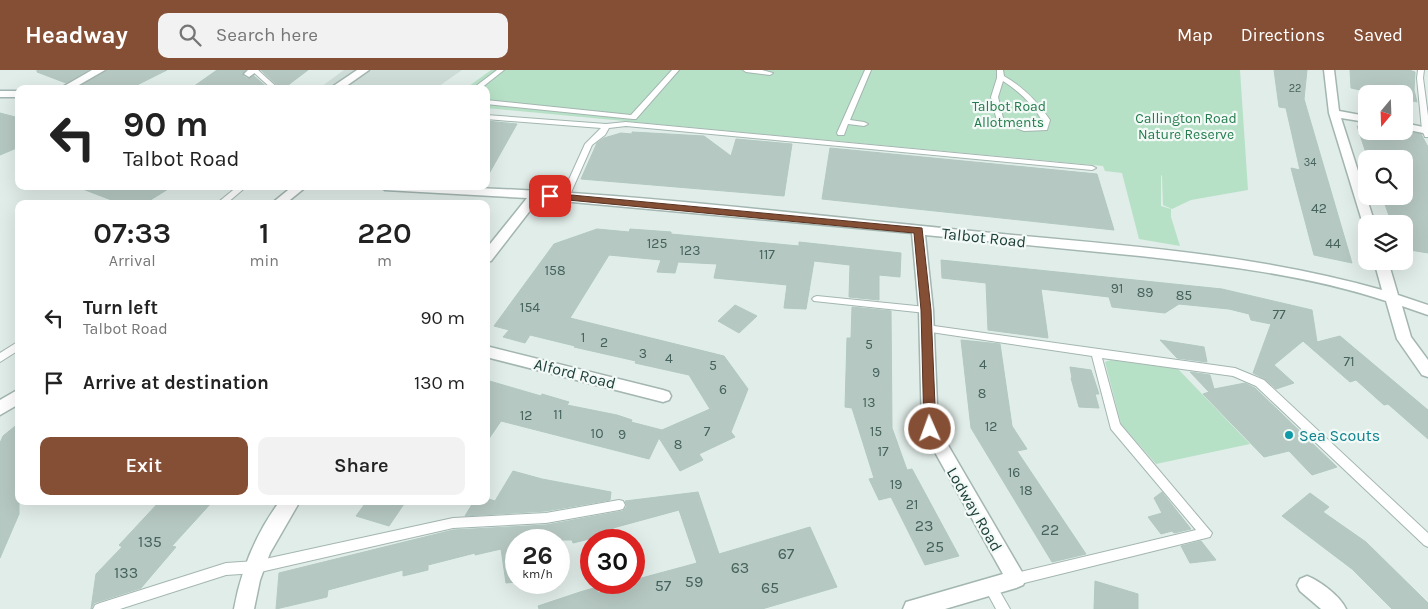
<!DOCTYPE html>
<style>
body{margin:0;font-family:Karla,sans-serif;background:#f2f2f2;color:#222;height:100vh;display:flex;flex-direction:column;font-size:19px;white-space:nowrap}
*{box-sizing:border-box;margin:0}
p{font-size:16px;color:#767676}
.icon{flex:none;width:28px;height:28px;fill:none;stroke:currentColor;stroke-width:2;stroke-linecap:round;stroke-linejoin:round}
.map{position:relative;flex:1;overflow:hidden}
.details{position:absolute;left:15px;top:130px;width:475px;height:305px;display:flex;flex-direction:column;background:#fff;border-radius:10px;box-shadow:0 5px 20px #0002}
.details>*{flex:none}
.top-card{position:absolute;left:15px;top:15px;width:475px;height:105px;border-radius:10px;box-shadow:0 5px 20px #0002;background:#fff;color:#222;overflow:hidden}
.needle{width:32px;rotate:199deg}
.controls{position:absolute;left:1358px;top:15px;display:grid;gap:10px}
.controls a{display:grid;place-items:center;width:55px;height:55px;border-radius:10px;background:#fff;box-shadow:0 5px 20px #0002;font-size:25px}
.speed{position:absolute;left:505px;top:459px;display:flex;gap:10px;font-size:25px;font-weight:700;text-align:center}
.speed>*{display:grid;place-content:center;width:65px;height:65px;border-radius:50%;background:#fff;box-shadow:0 5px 20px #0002;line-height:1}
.speed small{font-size:12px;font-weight:400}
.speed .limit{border:8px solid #d22;background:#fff;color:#111}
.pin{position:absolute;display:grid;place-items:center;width:42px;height:42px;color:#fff;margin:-21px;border-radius:10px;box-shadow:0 2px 8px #0006}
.me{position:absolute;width:55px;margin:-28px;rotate:358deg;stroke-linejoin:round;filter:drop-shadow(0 0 4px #0008)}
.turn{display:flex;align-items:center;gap:18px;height:105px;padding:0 25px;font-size:22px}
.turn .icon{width:65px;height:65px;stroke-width:2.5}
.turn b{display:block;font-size:35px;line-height:42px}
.eta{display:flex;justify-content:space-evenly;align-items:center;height:85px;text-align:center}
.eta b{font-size:30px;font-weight:600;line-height:35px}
.cta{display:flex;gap:10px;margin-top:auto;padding:10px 25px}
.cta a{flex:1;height:58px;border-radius:10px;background:#854f35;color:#fff;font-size:20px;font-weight:600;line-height:58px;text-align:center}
.cta a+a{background:#f2f2f2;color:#222}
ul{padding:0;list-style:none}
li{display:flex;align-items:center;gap:15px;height:65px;padding:0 25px}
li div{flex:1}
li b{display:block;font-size:19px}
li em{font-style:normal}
header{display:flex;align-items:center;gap:30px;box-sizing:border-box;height:70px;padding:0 25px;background:#854f35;color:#fff}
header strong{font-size:24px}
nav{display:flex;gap:28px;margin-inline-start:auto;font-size:18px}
.search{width:350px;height:45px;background:#f2f2f2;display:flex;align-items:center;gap:12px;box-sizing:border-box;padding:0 18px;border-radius:10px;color:#767676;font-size:19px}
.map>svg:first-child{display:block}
.built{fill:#cfddd8}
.green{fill:#b7e1c6}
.building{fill:#b6c8c2;stroke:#b2c8c1}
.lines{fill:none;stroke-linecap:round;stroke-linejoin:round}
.service-casing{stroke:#a3b6b1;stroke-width:2}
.minor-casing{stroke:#a3b6b1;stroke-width:3}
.service{fill:#fff;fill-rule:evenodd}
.minor{fill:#fff;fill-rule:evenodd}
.route{fill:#854f35;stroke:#563322}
.culture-dot{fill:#0f9aa8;stroke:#f2f9f6;stroke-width:2}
.labels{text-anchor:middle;stroke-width:4.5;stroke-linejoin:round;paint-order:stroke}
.far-number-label{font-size:11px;fill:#45625c}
.far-park-label{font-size:14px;fill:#247c4d;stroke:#f2f9f6}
.number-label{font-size:14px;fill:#45625c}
.street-label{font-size:16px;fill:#1f403a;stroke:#f2f9f6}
.culture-label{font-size:16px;fill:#0d838f;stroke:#f2f9f6;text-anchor:start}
.near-number-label{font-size:16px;fill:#45625c}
</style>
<header>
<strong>Headway</strong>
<div class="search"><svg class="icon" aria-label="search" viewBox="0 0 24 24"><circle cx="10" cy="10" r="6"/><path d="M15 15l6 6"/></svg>Search here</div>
<nav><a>Map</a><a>Directions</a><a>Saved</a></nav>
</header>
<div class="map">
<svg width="1428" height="539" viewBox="0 0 1428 539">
<rect width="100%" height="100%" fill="#e1ede9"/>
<!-- built -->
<polygon class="built" points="344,0 462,0 435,19 318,19"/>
<!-- green -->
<g class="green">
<polygon points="491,0 1240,0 1248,120 1191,130 1172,139 1163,135 1162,106 1161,105 1161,136 1171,139 1171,147 1180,176 1139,169 1122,103 1105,101 1103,96 486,38 486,19 465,19"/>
<polygon points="1111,290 1178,299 1250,374 1156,394 1121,354 1105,292"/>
</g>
<!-- building -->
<g class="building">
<polygon points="37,0 88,0 66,13 37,2"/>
<polygon points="107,0 167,0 129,19 78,17"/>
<polygon points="217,0 245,0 243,6 248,9 254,6 269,19 190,19"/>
<polygon points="261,0 308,0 283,19 281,19"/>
<polygon points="1274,0 1307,0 1304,29 1352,193 1314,185 1291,98 1300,100 1286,38 1279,37"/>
<polygon points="1350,0 1409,0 1415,2 1414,20 1417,32 1404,29 1404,24 1378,24 1351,18"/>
<polygon points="0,43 19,48 19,77 0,85"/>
<polygon points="486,51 517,54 486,109"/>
<polygon points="1357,56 1366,58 1366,61 1386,61 1404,65 1404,61 1421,64 1428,77 1428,183 1404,179 1404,154 1392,154 1382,126 1404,126 1404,89 1368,89"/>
<polygon points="632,62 704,66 731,86 736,69 792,74 784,126 581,109 597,73 604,68 621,63 632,64"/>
<polygon points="830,78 1097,104 1114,160 822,129"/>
<polygon points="80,116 173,116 144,134 122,134 80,118"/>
<polygon points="597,159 629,162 630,159 671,162 671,164 799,176 799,172 901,183 900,207 879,205 879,230 849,227 850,195 814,191 806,239 784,238 787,215 714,208 717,194 678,192 675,203 657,202 661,190 609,185 570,248 724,286 748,319 731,362 735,367 699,384 703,390 680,401 659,368 649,389 501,351 486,373 486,310 541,326 542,324 569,332 567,335 617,345 632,350 631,352 662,360 710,339 689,305 635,293 636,291 574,277 575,276 530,265 525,273 503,267 509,260 494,256 554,174"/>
<polygon points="941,190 1222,219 1312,240 1317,272 1340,266 1428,340 1428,369 1388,334 1384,335 1356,310 1350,312 1303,271 1274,295 1294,313 1276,319 1265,309 1253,303 1271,254 1251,250 1249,244 1229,239 1179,234 1165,243 1112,237 1109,227 1041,219 1048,268 988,260 986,213 942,208"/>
<polygon points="735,235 757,246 739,263 718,251"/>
<polygon points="852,237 891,241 892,358 907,400 912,399 959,486 925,495 891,427 879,430 869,409 874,408 852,338 845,337 847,268 851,268"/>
<polygon points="961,270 1000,274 1012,356 1027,379 1017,381 1086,484 1052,492 971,358"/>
<polygon points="1160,270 1204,277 1207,292 1177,288"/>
<polygon points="1070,297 1091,300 1099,324 1095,324 1099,338 1079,337 1071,308 1072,308"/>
<polygon points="1190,302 1210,305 1214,319 1245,313 1255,318 1337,397 1312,405 1289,381 1264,387 1203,324 1209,322"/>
<polygon points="19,353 19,444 0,488 0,373 3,366"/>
<polygon points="513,401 542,409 611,422 610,430 546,441 465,446 474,431 486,431 486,428 495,431"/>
<polygon points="698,422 719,484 810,457 837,517 762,539 539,539 538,536 580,522 597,517 598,523 634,514 634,510 697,493 679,440 613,458 614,463 573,473 572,470 516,470 516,512 506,513 501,479 475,485 475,483 428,495 428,500 403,506 403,500 328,520 327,527 276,539 279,503 453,460 546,455 623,441 627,436 625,431"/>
<polygon points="1162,422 1169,431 1191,459 1174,463 1172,461 1161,464 1148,447 1162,443 1154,428"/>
<polygon points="1310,423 1329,437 1323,442 1366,472 1428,533 1428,539 1392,539 1352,499 1282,446"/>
<polygon points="160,431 213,431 172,476 176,477 141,518 94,533 91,539 96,504 122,477 119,475"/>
<polygon points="367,431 406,431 389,456 356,446"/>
<polygon points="1201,471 1216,490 1190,493 1181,476"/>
<polygon points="1095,511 1138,524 1138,539 1094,539"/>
</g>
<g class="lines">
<defs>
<g id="service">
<polygon points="251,0 258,0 279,19 272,19"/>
<polygon points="497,0 504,0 480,19 472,19"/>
<polygon points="672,0 679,0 636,49 633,49 486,34 486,30 631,45"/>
<polygon points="743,0 762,0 773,3 770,5 746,2"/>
<polygon points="865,0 871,0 850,50 864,52 868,54 864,56 848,54 844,65 838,65 837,63"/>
<path d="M997 0H1003L1004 6C1023 17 1037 31 1050 50L1047 60 1024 61 997 51 991 27 997 8ZM1003 11C1019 21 1032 34 1042 50L1041 56 1025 57 1003 48 998 27Z"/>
<polygon points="1418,0 1424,0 1423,8 1428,46 1428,67 1425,67 1422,60 1417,8"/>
<polygon points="486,45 606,54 626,52 1092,96 1096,98 1092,100 626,56 609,58 605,65 592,75 569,127 565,129 561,127 585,74 601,58 486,49"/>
<polygon points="238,116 247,116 226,134 216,134"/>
<polygon points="817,226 926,237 931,240 926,243 814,231 812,229 814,227"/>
<polygon points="927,255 1235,298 1264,310 1428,463 1428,477 1424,475 1256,316 1233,306 1102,288 1120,354 1212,463 1210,467 1206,468 1016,515 1011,513 1010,509 1011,505 1016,503 1196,460 1111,359 1092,286 924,261 922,259 924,257"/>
<polygon points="19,271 19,280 0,292 0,283"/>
<polygon points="619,430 623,431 625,435 623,439 619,440 546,453 453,458 256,503 226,505 120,539 93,539 95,535 100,533 226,493 256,491 453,448 546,443"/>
<polygon points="990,511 995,513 1010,539 996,539 984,517 985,513"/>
</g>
<g id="minor">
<polygon points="92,0 105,0 72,19 59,19"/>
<polygon points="248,0 259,0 249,7 244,4"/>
<polygon points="357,0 369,0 342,19 329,19"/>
<polygon points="1324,0 1334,0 1339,41 1366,46 1366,52 1341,48 1375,154 1366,154 1366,157 1363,154 1329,43"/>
<rect x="0" y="21" width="19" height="6"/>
<polygon points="1404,53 1428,58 1428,64 1404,59"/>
<polygon points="293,116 307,116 285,134 271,134"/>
<path d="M379 116C570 116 761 140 951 159 1095 174 1242 180 1382 220L1374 191H1388L1398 225 1428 235V245L1402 236 1411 267 1428 290V307L1422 305 1397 269 1386 231C1307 205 1222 195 1140 186 1068 179 997 172 925 165L933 240 938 358 1026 509 1023 515 1016 518 945 539H903L906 532 913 530 1003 504 922 359 919 240 912 163 539 129 491 191 486 192V179L527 128 385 120Z"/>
<polygon points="486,276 663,320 669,322 671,326 669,330 663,332 486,287"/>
<polygon points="19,319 19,334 0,345 0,330"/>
<path d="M280 431H300L270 483 260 510 254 539H234C241 500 256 463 280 431Z"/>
<path d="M1307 506C1320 511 1340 526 1346 539H1321L1300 521 1297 515 1300 509Z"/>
</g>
</defs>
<!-- service casing -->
<use href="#service" class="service-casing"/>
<!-- minor casing -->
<use href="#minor" class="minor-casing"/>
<!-- service -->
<use href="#service" class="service"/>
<!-- minor -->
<use href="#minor" class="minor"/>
</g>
<!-- route -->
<polygon class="route" points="550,123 922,158 931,240 936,359 934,362 926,362 924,359 921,240 914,163 547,128 546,126"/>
<!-- markers -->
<circle class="culture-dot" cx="1289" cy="365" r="5"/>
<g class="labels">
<!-- far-number labels -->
<g class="far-number-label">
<text x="1295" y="22">22</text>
<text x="1310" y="96">34</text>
</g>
<!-- far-park labels -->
<g class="far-park-label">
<text x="1009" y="41">Talbot Road<tspan x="1009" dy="16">Allotments</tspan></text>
<text x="1186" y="53">Callington Road<tspan x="1186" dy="16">Nature Reserve</tspan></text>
</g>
<!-- number labels -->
<g class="number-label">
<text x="1319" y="143">42</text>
<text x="657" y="178">125</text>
<text x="1333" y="178">44</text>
<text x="690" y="185">123</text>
<text x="767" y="189">117</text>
<text x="555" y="205">158</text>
<text x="1117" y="223">91</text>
<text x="1145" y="227">89</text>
<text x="1184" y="230">85</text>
<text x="530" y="242">154</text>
<text x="1279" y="249">77</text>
<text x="583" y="272">1</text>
<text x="604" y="277">2</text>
<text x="869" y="279">5</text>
<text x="643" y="288">3</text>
<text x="669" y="293">4</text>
<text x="1349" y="296">71</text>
<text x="983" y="299">4</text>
<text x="713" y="300">5</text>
<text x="876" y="307">9</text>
<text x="723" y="324">6</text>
<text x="982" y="328">8</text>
<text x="869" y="337">13</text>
<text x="558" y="349">11</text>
<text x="526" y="350">12</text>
<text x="991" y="361">12</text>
<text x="707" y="366">7</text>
<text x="876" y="366">15</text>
<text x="597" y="368">10</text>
<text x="622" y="369">9</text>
<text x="678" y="379">8</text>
<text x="883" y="386">17</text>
<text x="1014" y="407">16</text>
<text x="896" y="419">19</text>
<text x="1026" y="425">18</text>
<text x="912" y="439">21</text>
</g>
<!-- street labels -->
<g class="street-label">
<text transform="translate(984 167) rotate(6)" y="6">Talbot Road</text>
<text transform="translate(575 303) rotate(14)" y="6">Alford Road</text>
<text transform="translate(975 439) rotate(60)" y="6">Lodway Road</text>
</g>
<!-- culture labels -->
<g class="culture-label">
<text x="1299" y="371">Sea Scouts</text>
</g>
<!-- near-number labels -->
<g class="near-number-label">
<text x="924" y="461">23</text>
<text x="1050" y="465">22</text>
<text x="150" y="477">135</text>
<text x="935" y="482">25</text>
<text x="786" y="489">67</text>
<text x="740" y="503">63</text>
<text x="126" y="508">133</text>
<text x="694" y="517">59</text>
<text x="663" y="521">57</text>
<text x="770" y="523">65</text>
</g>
</g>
</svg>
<div class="controls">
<a><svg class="needle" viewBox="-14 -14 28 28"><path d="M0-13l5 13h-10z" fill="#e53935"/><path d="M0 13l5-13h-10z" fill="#767676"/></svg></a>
<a><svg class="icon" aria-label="search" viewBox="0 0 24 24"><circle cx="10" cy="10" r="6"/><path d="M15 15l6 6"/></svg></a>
<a><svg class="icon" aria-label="layers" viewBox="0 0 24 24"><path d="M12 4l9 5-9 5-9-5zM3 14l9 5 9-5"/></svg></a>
</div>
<div class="speed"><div>26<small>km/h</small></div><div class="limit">30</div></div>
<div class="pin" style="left:550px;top:126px;background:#d93025"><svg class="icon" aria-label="arrive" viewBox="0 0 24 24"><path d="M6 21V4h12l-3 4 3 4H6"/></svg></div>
<svg class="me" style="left:930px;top:359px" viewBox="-20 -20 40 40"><circle r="17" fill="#854f35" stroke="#fff" stroke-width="3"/><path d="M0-11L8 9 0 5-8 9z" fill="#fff"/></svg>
<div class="top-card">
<div class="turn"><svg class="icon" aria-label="left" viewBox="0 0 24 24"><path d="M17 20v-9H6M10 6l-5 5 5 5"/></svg><div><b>90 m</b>Talbot Road</div></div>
</div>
<section class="details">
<div class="eta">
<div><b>07:33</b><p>Arrival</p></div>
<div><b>1</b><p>min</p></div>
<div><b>220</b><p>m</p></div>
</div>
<ul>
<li><svg class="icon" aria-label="left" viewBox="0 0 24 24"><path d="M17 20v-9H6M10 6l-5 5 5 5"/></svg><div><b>Turn left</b><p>Talbot Road</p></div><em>90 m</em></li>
<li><svg class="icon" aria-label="arrive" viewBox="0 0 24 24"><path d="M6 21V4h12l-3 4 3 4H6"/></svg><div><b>Arrive at destination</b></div><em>130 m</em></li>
</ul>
<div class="cta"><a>Exit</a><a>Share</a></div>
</section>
</div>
